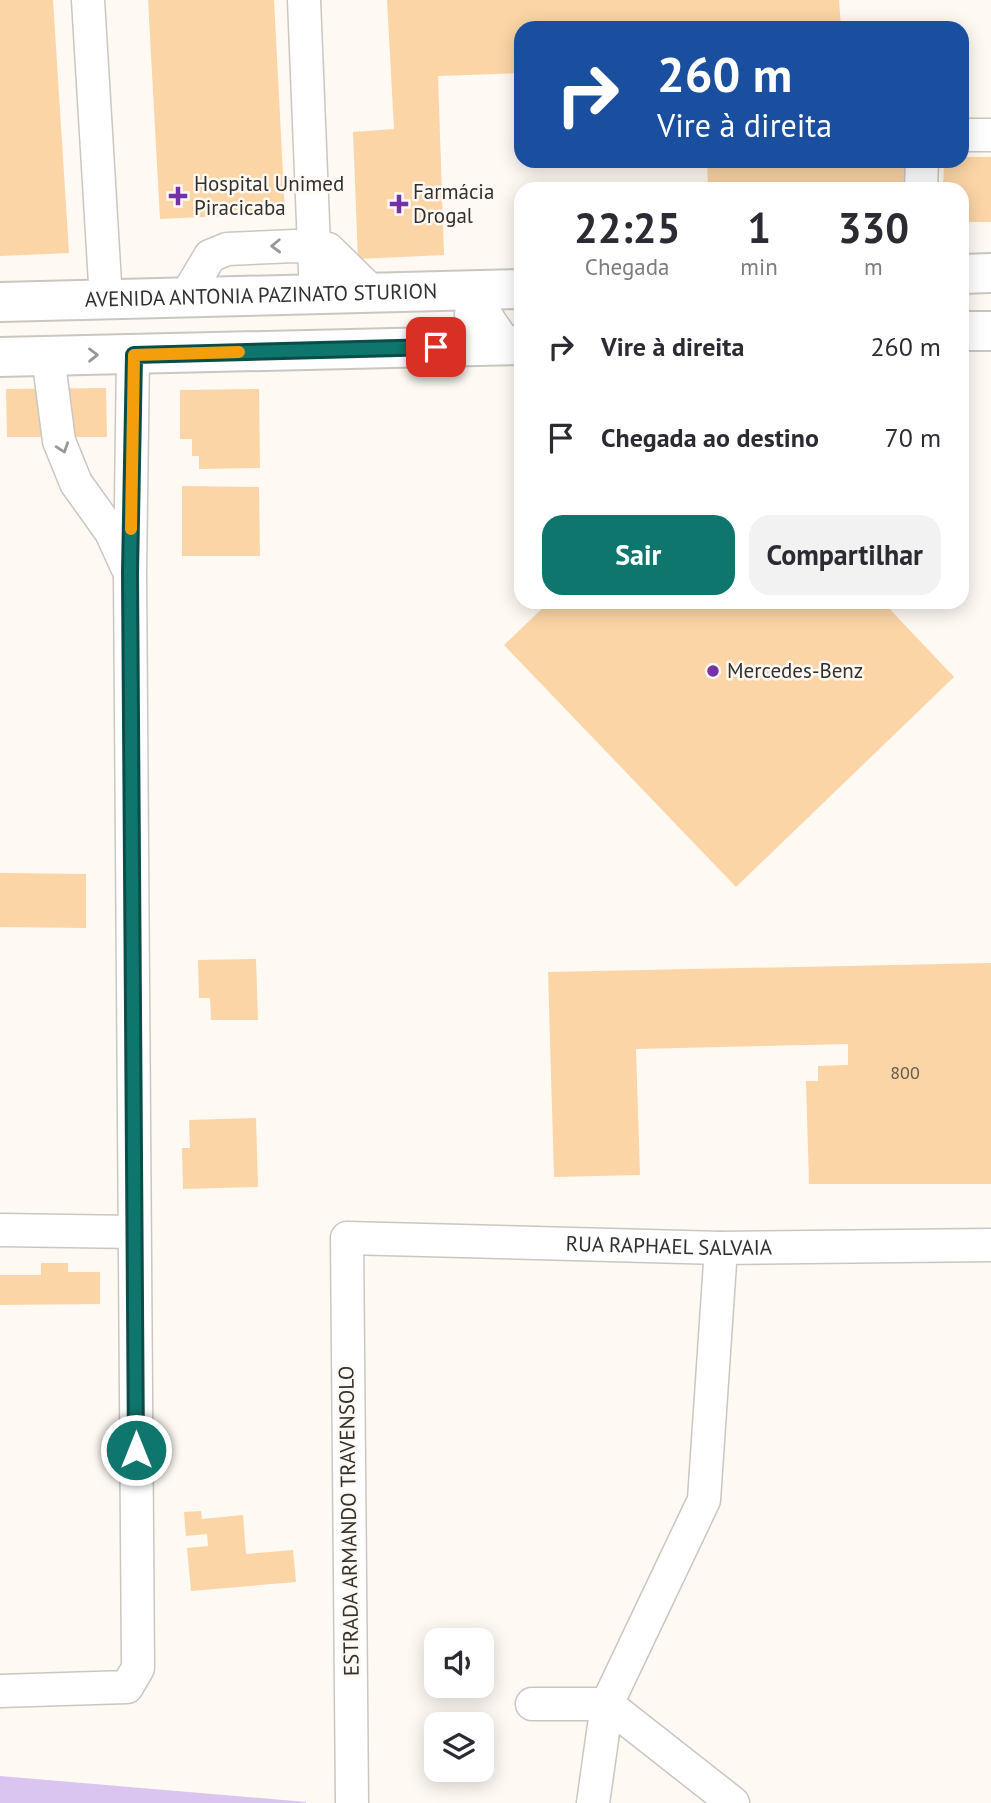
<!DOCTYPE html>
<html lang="pt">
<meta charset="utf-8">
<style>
body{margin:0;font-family:"PT Sans",sans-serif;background:#f2f2f3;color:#2b2b33;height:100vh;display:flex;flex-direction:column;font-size:26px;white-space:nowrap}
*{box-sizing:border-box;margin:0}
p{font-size:23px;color:#7c7c81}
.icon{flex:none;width:38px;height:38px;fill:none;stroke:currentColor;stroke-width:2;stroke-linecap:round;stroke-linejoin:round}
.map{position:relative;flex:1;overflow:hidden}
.panel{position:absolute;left:514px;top:182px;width:455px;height:427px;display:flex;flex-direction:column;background:#fff;border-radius:21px;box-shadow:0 4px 18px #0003}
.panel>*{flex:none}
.banner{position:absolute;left:514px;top:21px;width:455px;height:147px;border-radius:21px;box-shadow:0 4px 18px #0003;background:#1a4fa0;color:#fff;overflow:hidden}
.controls{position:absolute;left:424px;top:1628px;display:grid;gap:14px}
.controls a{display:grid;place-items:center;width:70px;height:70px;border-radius:14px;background:#fff;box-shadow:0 4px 18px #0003;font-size:35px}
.pin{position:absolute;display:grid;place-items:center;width:60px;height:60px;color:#fff;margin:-30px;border-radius:14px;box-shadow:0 4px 10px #0006}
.me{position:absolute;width:77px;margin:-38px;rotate:0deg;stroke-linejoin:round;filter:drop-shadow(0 0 5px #0008)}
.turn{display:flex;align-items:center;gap:24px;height:147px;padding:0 28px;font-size:32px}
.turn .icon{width:91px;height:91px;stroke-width:2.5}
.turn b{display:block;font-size:49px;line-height:60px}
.eta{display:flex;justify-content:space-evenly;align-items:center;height:119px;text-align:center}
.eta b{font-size:42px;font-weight:800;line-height:49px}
.button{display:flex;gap:14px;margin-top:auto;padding:14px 28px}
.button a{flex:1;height:80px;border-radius:21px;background:#0f766e;color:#fff;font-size:28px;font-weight:800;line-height:80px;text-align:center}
.button a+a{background:#f2f2f3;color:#2b2b33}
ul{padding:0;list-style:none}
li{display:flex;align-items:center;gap:21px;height:91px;padding:0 28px}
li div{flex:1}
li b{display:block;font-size:26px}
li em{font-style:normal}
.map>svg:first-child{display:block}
.green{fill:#d9c5ef}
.building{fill:#fbd5a5}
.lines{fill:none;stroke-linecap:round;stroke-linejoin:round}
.minor-casing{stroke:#cbc6c0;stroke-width:35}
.major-casing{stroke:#cbc6c0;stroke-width:42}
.minor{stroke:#fff;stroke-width:32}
.major{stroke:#fff;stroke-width:38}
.oneway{stroke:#989896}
.route-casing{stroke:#0a4d48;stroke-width:18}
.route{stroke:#0f766e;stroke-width:12}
.slow{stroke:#f59e0b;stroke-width:12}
.poi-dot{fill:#7432a6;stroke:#fef9f3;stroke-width:2.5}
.labels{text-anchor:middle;stroke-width:5;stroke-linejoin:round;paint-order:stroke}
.number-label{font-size:18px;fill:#64594c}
.poi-label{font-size:21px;fill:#32302e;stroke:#fef9f3;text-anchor:start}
.street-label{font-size:21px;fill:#32302e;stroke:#fef9f3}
</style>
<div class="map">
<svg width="991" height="1803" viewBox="0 0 991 1803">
<rect width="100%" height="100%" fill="#fef9f3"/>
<!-- green -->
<polygon class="green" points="0,1776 306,1802 306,1803 0,1803"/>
<!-- building -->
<g class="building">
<polygon points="0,0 53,0 69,253 0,256"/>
<polygon points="148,0 274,0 285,213 160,219"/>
<polygon points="387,0 839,0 841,28 522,28 522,73 438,76 444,255 358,259 353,132 394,129"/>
<polygon points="962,157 991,157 991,222 962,222 962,189 943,189 944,161 962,161"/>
<polygon points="707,161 905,161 905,189 708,189"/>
<polygon points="106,388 107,437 7,437 6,389"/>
<polygon points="259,389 260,468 199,469 199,456 192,456 192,439 180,439 180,390"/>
<polygon points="182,486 259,487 260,556 182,556"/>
<polygon points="549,602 883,602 954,677 736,887 504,645"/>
<polygon points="0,873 86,874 86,928 0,927"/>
<polygon points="256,959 258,1020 211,1020 210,998 199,998 198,960"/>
<polygon points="991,963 991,1184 809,1184 806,1081 818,1081 818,1066 848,1065 848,1044 636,1049 640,1175 554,1177 548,972"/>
<polygon points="256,1118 258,1187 183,1189 182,1148 190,1148 189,1120"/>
<polygon points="41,1263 68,1263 68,1272 100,1272 100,1304 0,1305 0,1275 41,1275"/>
<polygon points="201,1511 202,1519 243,1515 246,1554 293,1550 296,1582 191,1591 187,1548 208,1546 207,1534 186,1536 184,1512"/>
</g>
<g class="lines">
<defs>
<g id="minor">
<polyline points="88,0 106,300"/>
<polyline points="304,0 316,296"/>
<polyline points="962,135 991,135"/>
<polyline points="921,189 922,161"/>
<polyline points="185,298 210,256 227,249 295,246 328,249 374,294"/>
<polyline points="471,314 484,291 485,314 506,345"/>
<polyline points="48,356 59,441 76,483 111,532 127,567"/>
<polyline points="0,1230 134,1232"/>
<polyline points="0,1691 127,1687 138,1668 130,573 133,355"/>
<polyline points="532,1704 607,1704 733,1803"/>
<path id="s1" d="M352 1803 347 1238 721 1248 991 1245"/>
<polyline points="593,1803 607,1704 704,1500 721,1248"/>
</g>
<g id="major">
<polyline points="962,274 991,273"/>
<path id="s2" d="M0 302 522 289"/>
<polyline points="962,331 991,331"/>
<polyline points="0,357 522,345"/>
</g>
</defs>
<!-- minor casing -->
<use href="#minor" class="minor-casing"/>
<!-- major casing -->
<use href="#major" class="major-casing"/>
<!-- minor -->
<use href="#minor" class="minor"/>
<!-- major -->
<use href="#major" class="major"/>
</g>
<!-- one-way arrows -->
<defs><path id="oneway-chevron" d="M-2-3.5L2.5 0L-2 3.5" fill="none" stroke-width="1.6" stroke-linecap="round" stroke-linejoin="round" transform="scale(1.75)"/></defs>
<g class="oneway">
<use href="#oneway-chevron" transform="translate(276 246) rotate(178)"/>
<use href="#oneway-chevron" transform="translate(93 355) rotate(-1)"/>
<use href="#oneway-chevron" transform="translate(63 448) rotate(71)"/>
</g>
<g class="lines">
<defs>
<polyline id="route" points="136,1450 130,573 134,355 436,347"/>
</defs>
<!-- route casing -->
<use href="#route" class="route-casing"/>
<!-- route -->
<use href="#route" class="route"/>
<!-- slow -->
<polyline class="slow" points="131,529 134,355 239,352"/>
</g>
<!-- markers -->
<g class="poi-dot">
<path d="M174.5 185.5h7v7h7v7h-7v7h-7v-7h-7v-7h7z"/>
<path d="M395.5 193.5h7v7h7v7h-7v7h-7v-7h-7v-7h7z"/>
<circle cx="713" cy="671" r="7"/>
</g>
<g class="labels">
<!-- number labels -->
<g class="number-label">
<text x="905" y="1079">800</text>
</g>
<!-- poi labels -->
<g class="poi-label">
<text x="194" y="191">Hospital Unimed<tspan x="194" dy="24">Piracicaba</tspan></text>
<text x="413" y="199">Farmácia<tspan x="413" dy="24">Drogal</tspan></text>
<text x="727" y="678">Mercedes-Benz</text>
</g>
<!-- street labels -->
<g class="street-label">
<text dy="7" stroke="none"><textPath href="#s2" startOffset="261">AVENIDA ANTONIA PAZINATO STURION</textPath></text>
<text dy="7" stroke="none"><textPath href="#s1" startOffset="887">RUA RAPHAEL SALVAIA</textPath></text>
<text transform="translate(349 1521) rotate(-91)" y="7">ESTRADA ARMANDO TRAVENSOLO</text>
</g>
</g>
</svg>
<div class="controls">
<a><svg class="icon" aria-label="sound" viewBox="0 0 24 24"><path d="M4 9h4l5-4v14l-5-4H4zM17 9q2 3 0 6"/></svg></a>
<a><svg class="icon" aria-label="layers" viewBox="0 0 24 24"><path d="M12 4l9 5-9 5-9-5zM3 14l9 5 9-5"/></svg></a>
</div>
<div class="pin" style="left:436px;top:347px;background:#d93025"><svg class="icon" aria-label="arrive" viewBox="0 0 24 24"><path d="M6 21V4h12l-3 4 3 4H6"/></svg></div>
<svg class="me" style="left:136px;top:1450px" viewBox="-20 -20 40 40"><circle r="17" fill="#0f766e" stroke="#fff" stroke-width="3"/><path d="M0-11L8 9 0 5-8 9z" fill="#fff"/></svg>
<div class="banner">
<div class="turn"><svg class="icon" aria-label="right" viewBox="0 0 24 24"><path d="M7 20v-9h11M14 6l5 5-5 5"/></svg><div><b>260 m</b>Vire à direita</div></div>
</div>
<section class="panel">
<div class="eta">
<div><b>22:25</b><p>Chegada</p></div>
<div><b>1</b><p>min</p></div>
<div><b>330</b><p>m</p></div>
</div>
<ul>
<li><svg class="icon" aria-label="right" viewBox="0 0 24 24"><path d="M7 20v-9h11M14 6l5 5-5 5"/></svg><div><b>Vire à direita</b></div><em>260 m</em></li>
<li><svg class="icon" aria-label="arrive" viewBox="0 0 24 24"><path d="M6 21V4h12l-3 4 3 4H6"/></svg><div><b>Chegada ao destino</b></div><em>70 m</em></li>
</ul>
<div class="button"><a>Sair</a><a>Compartilhar</a></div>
</section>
</div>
